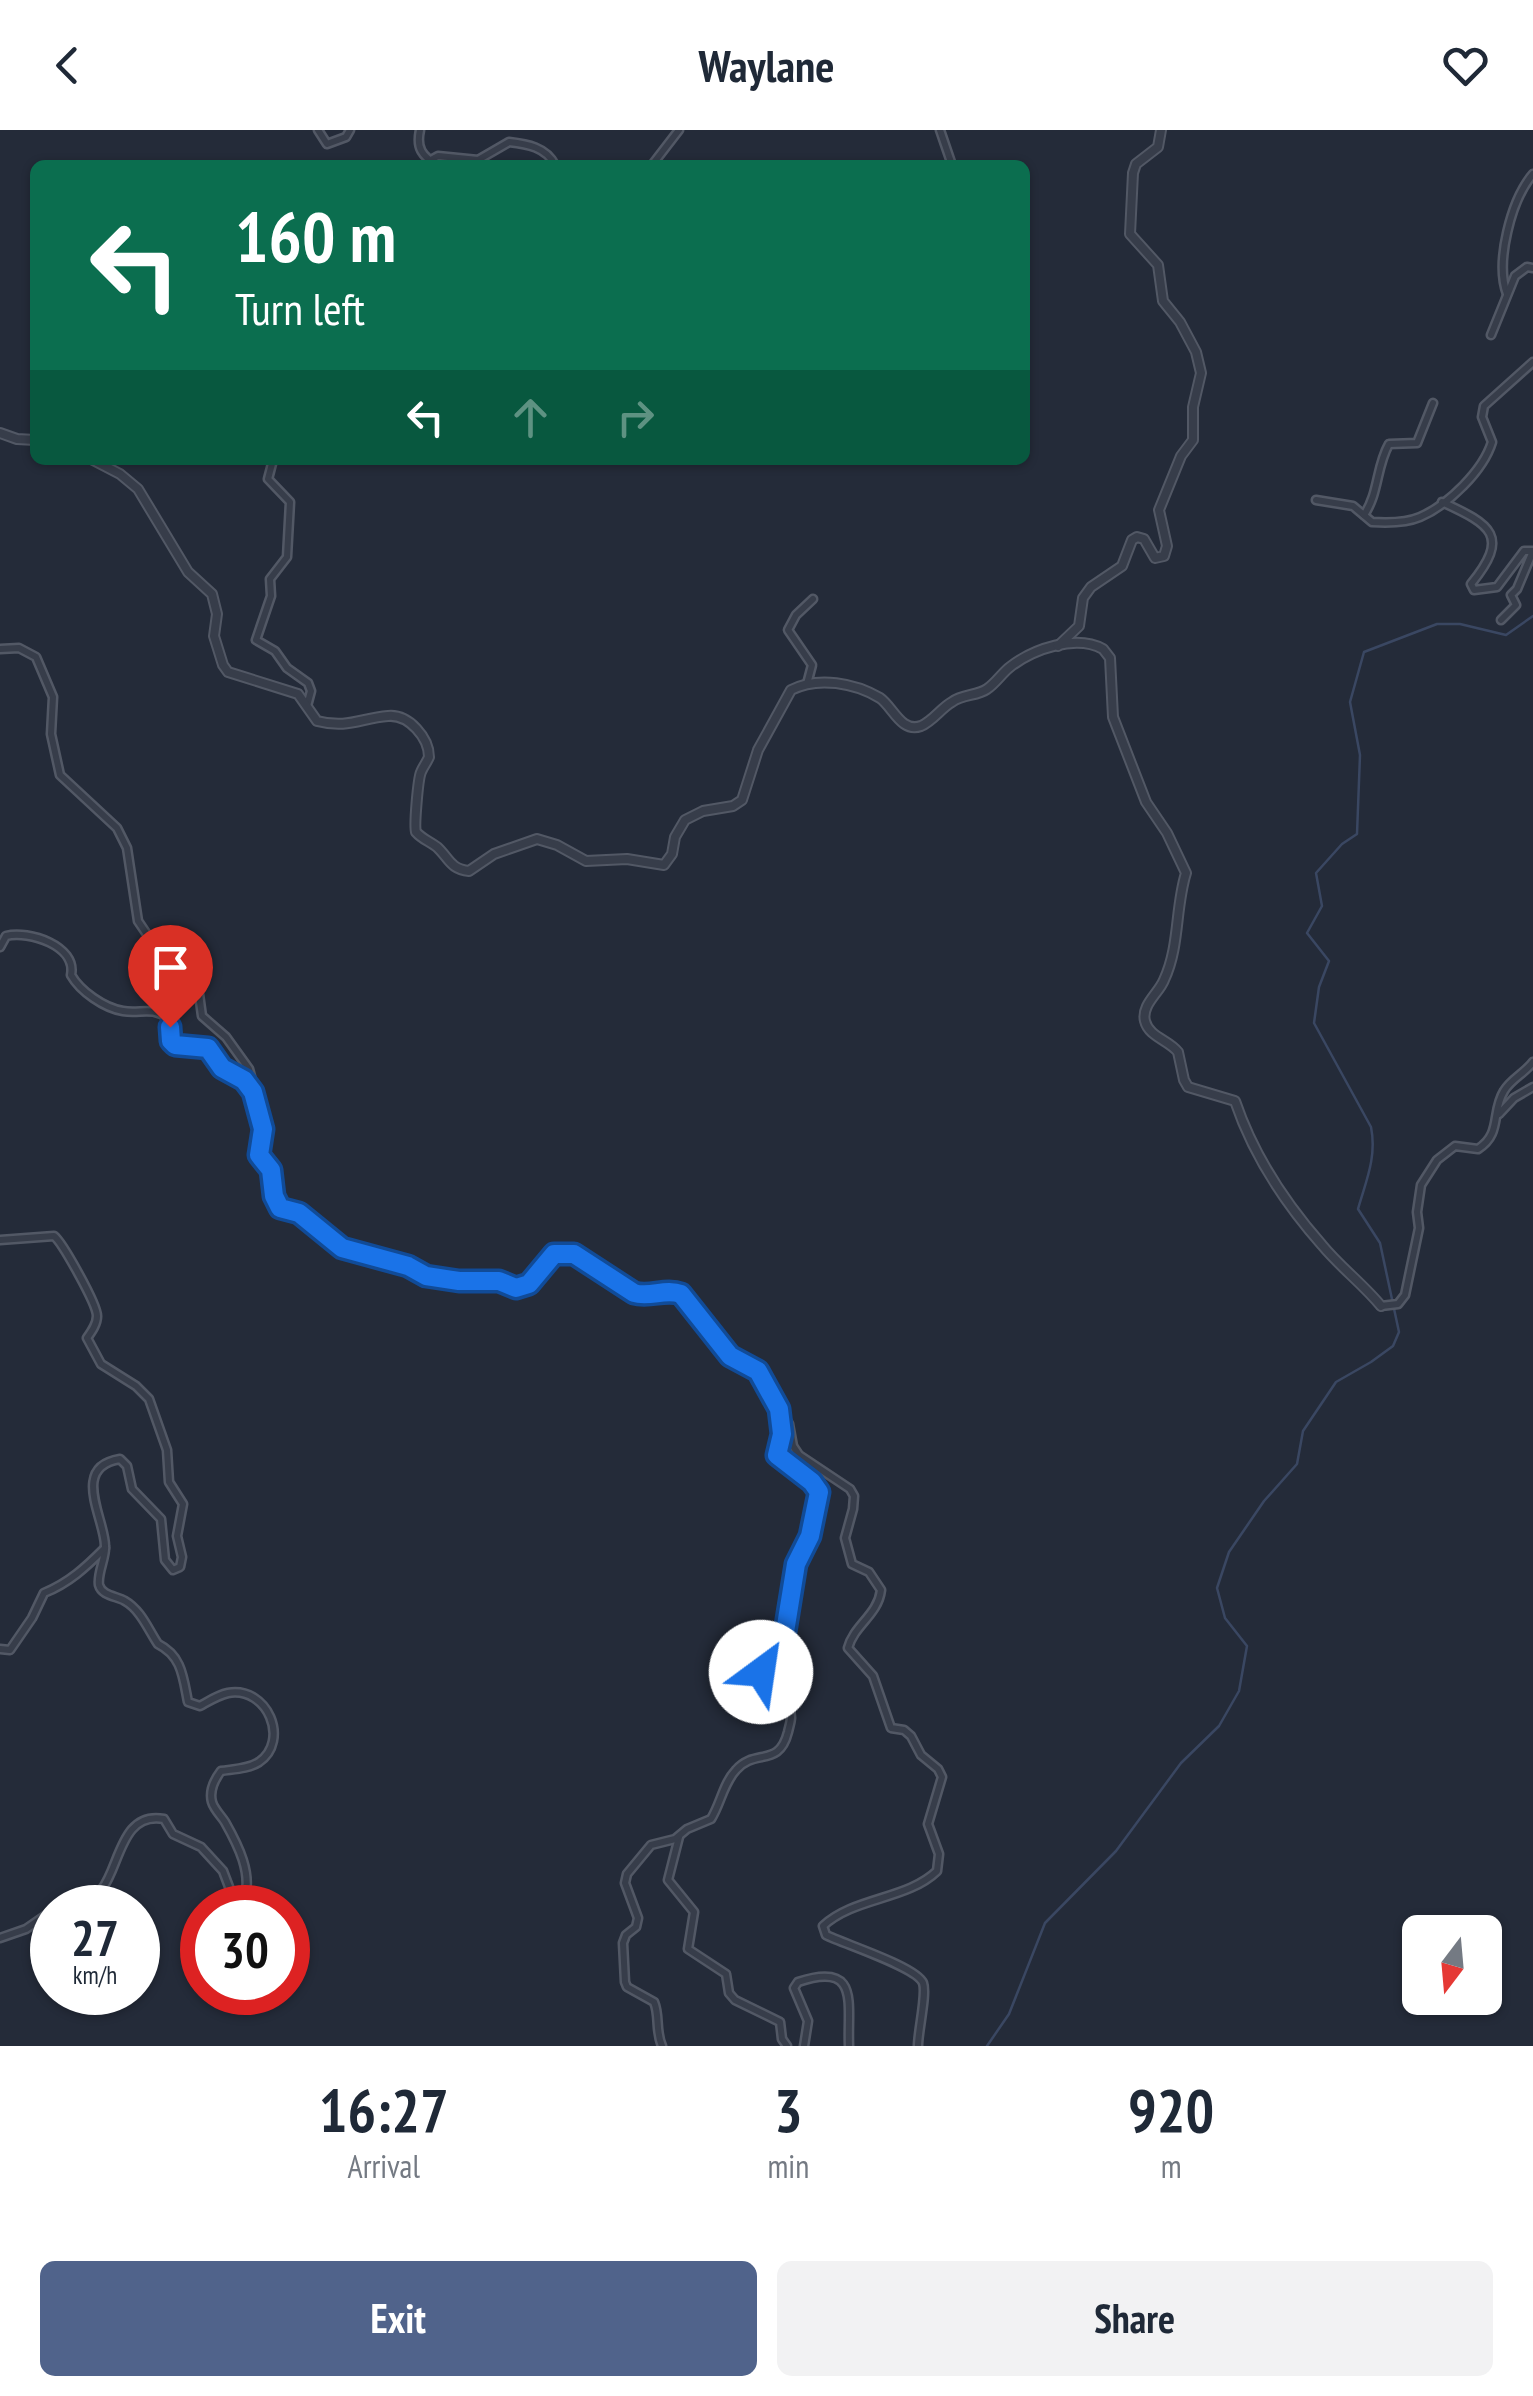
<!DOCTYPE html>
<style>
body{margin:0;font-family:"PT Sans Narrow",sans-serif;background:#f2f2f3;color:#1f2937;height:100vh;display:flex;flex-direction:column;font-size:38px;white-space:nowrap}
*{box-sizing:border-box;margin:0}
p{font-size:32px;color:#747a83}
.icon{flex:none;width:55px;height:55px;fill:none;stroke:currentColor;stroke-width:2;stroke-linecap:round;stroke-linejoin:round}
.map{position:relative;height:1916px;overflow:hidden}
.drawer{display:flex;flex-direction:column;background:#fff;flex:1}
.drawer>*{flex:none}
.top-card{position:absolute;left:30px;top:30px;width:1000px;height:305px;border-radius:15px;box-shadow:0 2px 8px #0004;background:#0b6e4f;color:#fff;overflow:hidden}
.needle{width:65px;rotate:196deg}
.buttons{position:absolute;left:1402px;top:1785px;display:grid;gap:20px}
.buttons a{display:grid;place-items:center;width:100px;height:100px;border-radius:15px;background:#fff;box-shadow:0 2px 8px #0004;font-size:50px}
.speed{position:absolute;left:30px;top:1755px;display:flex;gap:20px;font-size:50px;font-weight:700;text-align:center}
.speed>*{display:grid;place-content:center;width:130px;height:130px;border-radius:50%;background:#fff;box-shadow:0 2px 8px #0004;line-height:1}
.speed small{font-size:25px;font-weight:400}
.speed .limit{border:15px solid #d22;background:#fff;color:#111}
.pin{position:absolute;display:grid;place-items:center;width:85px;height:85px;color:#fff;margin:-102px -42px;border-radius:50% 50% 50% 0;rotate:-45deg;box-shadow:0 0 10px #0007}
.pin .icon{rotate:45deg}
.me{position:absolute;width:110px;margin:-55px;rotate:31deg;stroke-linejoin:round;filter:drop-shadow(0 0 8px #0008)}
.turn{display:flex;align-items:center;gap:35px;height:210px;padding:0 40px;font-size:45px}
.turn .icon{width:130px;height:130px;stroke-width:2.5}
.turn b{display:block;font-size:70px;line-height:85px}
.lanes{display:flex;align-items:center;height:95px;padding:0 40px;background:#0003;justify-content:center;gap:50px;direction:ltr}
.lanes .off{opacity:.35}
.eta{display:flex;justify-content:space-evenly;align-items:center;height:170px;text-align:center}
.eta b{font-size:60px;font-weight:700;line-height:70px}
.cta{display:flex;gap:20px;margin-top:auto;padding:20px 40px}
.cta a{flex:1;height:115px;border-radius:15px;background:#50638b;color:#fff;font-size:40px;font-weight:700;line-height:115px;text-align:center}
.cta a+a{background:#f2f2f3;color:#1f2937}
header{display:flex;justify-content:space-between;align-items:center;height:130px;padding:0 40px;background:#fff;font-size:45px;font-weight:700}
.map>svg:first-child{display:block}
.lines{fill:none;stroke-linecap:round;stroke-linejoin:round}
.stream{stroke:#3a4762;stroke-width:2.5}
.minor-casing{stroke:#525865;stroke-width:11}
.tertiary-casing{stroke:#525865;stroke-width:12}
.minor{stroke:#373d4a;stroke-width:6}
.tertiary{stroke:#373d4a;stroke-width:8}
.route-casing{stroke:#114b97;stroke-width:25}
.route{stroke:#1a73e8;stroke-width:18}
</style>
<header><svg class="icon" aria-label="back" viewBox="0 0 24 24"><path d="M15 5l-7 7 7 7"/></svg>Waylane<svg class="icon" aria-label="heart" viewBox="0 0 24 24"><path d="M12 20l-8-8c-3-5 5-10 8-4 3-6 11-1 8 4z"/></svg></header>
<div class="map">
<svg width="1533" height="1916" viewBox="0 0 1533 1916">
<rect width="100%" height="100%" fill="#242b39"/>
<g class="lines">
<!-- stream -->
<path class="stream" d="M987 1916 1009 1884 1045 1793 1116 1721 1181 1633 1219 1596 1239 1561 1247 1516 1225 1488 1217 1458 1229 1422 1264 1371 1297 1334 1303 1301 1336 1252 1371 1232 1393 1216 1399 1202 1380 1113 1358 1079C1366 1051 1377 1027 1371 997L1314 893 1319 857 1329 831 1307 803 1322 776 1316 743 1342 714 1357 704 1360 625 1350 572 1364 522 1437 494H1460L1506 505 1533 486"/>
<defs>
<g id="minor">
<polyline points="318,0 327,14 346,7 350,0"/>
<path d="M420 0C416 18 422 26 437 35"/>
<polyline points="940,0 952,35"/>
<path d="M429 31 438 26 478 30 509 12C527 14 546 17 555 35"/>
<polyline points="652,35 679,0"/>
<path d="M1507 164C1495 132 1511 70 1533 44"/>
<polyline points="1491,205 1515,146 1527,137 1533,138"/>
<polyline points="273,330 268,349 290,372 287,427 270,449 271,466 256,510 275,521 287,538 308,553 311,561 307,576"/>
<path d="M1316 370 1353 376 1372 392C1388 393 1406 393 1420 387 1448 375 1483 341 1492 312L1482 287 1484 276 1533 232"/>
<path d="M1442 372C1492 395 1510 406 1471 454L1474 460 1497 457 1524 421H1533L1517 459 1511 465 1516 475 1501 490"/>
<path d="M1364 385C1379 363 1376 337 1389 314L1417 313 1433 273"/>
<polyline points="0,519 19,518 36,527 53,567 51,604 60,645 117,698 127,718 138,791 165,831 181,838 193,850 199,864 202,886 226,907 249,939 256,965"/>
<polyline points="807,554 812,535 788,500 796,485 813,469"/>
<path d="M0 817 6 806C29 800 77 816 71 845 80 861 104 878 123 881 141 884 151 876 168 888L171 911 175 915 208 918 222 938 244 950 253 962 263 999 259 1025 271 1040 274 1067 280 1078 299 1083 341 1117 408 1136 425 1146 459 1151H499L516 1158 529 1154 554 1125 574 1124 634 1163C650 1168 665 1158 681 1163L730 1226 758 1241 789 1294 793 1316 799 1325 850 1359 854 1366 853 1379 845 1408 852 1434 869 1442 881 1460C878 1485 854 1495 848 1518L873 1546 891 1598 904 1600 911 1606 921 1625 938 1639 942 1647 928 1694 939 1724 937 1741C907 1770 854 1767 823 1796L826 1805C844 1814 917 1837 923 1853 927 1864 918 1901 918 1916"/>
<polyline points="1499,984 1514,968 1533,957"/>
<path d="M0 1110 54 1106C62 1112 97 1174 97 1186 97 1194 92 1201 87 1208L101 1234 136 1256 149 1269 167 1320 169 1352 183 1374 177 1406 182 1427 180 1437 173 1440 165 1430 161 1389 132 1359 127 1336 120 1329C70 1337 105 1389 105 1416 106 1428 97 1443 99 1455 102 1466 117 1466 125 1471 141 1480 149 1501 158 1514 182 1526 183 1547 188 1572L200 1576C209 1571 218 1565 228 1563 268 1556 290 1611 259 1632 248 1639 234 1639 221 1641 215 1649 209 1661 212 1672 214 1679 221 1686 225 1692 238 1715 253 1744 244 1770H234L223 1741 201 1717 173 1704 164 1689C121 1681 120 1736 102 1759 91 1772 75 1774 59 1778"/>
<path d="M1381 1176 1398 1174 1405 1165 1419 1098 1417 1082 1421 1055 1437 1030 1455 1016 1478 1019C1502 1004 1491 982 1504 961 1511 949 1525 943 1533 932"/>
<path d="M0 1519 10 1520 32 1488 44 1463C69 1453 86 1437 105 1418"/>
<polyline points="679,1707 668,1750 694,1782 688,1819 726,1844 729,1863 735,1870 780,1892 782,1909 787,1916"/>
<polyline points="0,1808 26,1799 52,1781"/>
<path d="M662 1916C655 1900 660 1886 654 1872L627 1857 625 1852 623 1813 626 1805 636 1797 638 1788 625 1753 627 1744 651 1715 675 1709 687 1699 711 1689C721 1673 723 1654 736 1640 755 1618 779 1638 788 1602 790 1593 793 1587 789 1579 783 1564 767 1558 761 1542L784 1508 796 1434 810 1406 819 1361 812 1352 777 1325 782 1304 779 1280"/>
<path d="M804 1916 808 1891 794 1858 798 1852C861 1831 847 1874 849 1916"/>
</g>
<g id="tertiary">
<polyline points="0,303 17,309 35,310"/>
<path d="M93 330 120 344 138 359 188 442 212 464 217 484 214 506 223 535 228 542 298 564 317 591C348 599 361 588 388 586 409 584 429 608 429 627 427 632 423 637 421 642 418 649 414 696 416 702 422 709 429 711 437 717 449 728 450 739 469 741L494 724 537 709 557 715 586 731 627 729 664 735 672 724 675 707 685 690 703 681 733 676 742 670 758 620 791 560C818 546 855 553 880 568 893 577 901 603 921 596 933 591 941 578 952 572 963 564 977 566 987 559 996 553 1002 543 1010 537 1033 519 1076 504 1103 519L1110 528 1113 587 1146 672 1167 703 1186 743C1175 778 1180 816 1164 850 1159 863 1141 875 1145 891 1149 907 1169 910 1178 922L1184 950 1188 957 1235 971C1253 1024 1284 1072 1322 1115 1340 1137 1363 1154 1381 1176"/>
<polyline points="1058,516 1079,496 1083,468 1091,457 1122,436 1132,410 1137,407 1144,409 1155,428 1164,426 1167,416 1159,380 1181,326 1193,310 1193,277 1201,243 1196,222 1180,192 1163,171 1158,135 1130,104 1133,43 1136,34 1158,17 1161,0"/>
</g>
</defs>
<!-- minor casing -->
<use href="#minor" class="minor-casing"/>
<!-- tertiary casing -->
<use href="#tertiary" class="tertiary-casing"/>
<!-- minor -->
<use href="#minor" class="minor"/>
<!-- tertiary -->
<use href="#tertiary" class="tertiary"/>
</g>
<g class="lines">
<defs>
<path id="route" d="M170 897 171 911 175 915 208 918 222 938 244 950 253 962 263 999 259 1025 271 1040 274 1066 280 1078 299 1083 342 1118 408 1136 426 1146 459 1151H499L516 1158 529 1154 554 1124H574L634 1163C650 1168 665 1158 681 1164L730 1226 758 1241 779 1279 782 1304 777 1325 812 1352 819 1362 810 1406 796 1434 784 1508 761 1542"/>
</defs>
<!-- route casing -->
<use href="#route" class="route-casing"/>
<!-- route -->
<use href="#route" class="route"/>
</g>
</svg>
<div class="buttons">
<a><svg class="needle" viewBox="-14 -14 28 28"><path d="M0-13l5 13h-10z" fill="#e53935"/><path d="M0 13l5-13h-10z" fill="#747a83"/></svg></a>
</div>
<div class="speed"><div>27<small>km/h</small></div><div class="limit">30</div></div>
<div class="pin" style="left:170px;top:897px;background:#d93025"><svg class="icon" aria-label="arrive" viewBox="0 0 24 24"><path d="M6 21V4h12l-3 4 3 4H6"/></svg></div>
<svg class="me" style="left:761px;top:1542px" viewBox="-20 -20 40 40"><circle r="19" fill="#fff"/><path d="M0-13L10 11 0 6-10 11z" fill="#1a73e8"/></svg>
<div class="top-card">
<div class="turn"><svg class="icon" aria-label="left" viewBox="0 0 24 24"><path d="M17 20v-9H6M10 6l-5 5 5 5"/></svg><div><b>160 m</b>Turn left</div></div>
<div class="lanes"><svg class="icon" aria-label="left" viewBox="0 0 24 24"><path d="M17 20v-9H6M10 6l-5 5 5 5"/></svg><svg class="icon off" aria-label="ahead" viewBox="0 0 24 24"><path d="M12 20V5M6 11l6-6 6 6"/></svg><svg class="icon off" aria-label="right" viewBox="0 0 24 24"><path d="M7 20v-9h11M14 6l5 5-5 5"/></svg></div>
</div>
</div>
<section class="drawer">
<div class="eta">
<div><b>16:27</b><p>Arrival</p></div>
<div><b>3</b><p>min</p></div>
<div><b>920</b><p>m</p></div>
</div>
<div class="cta"><a>Exit</a><a>Share</a></div>
</section>
